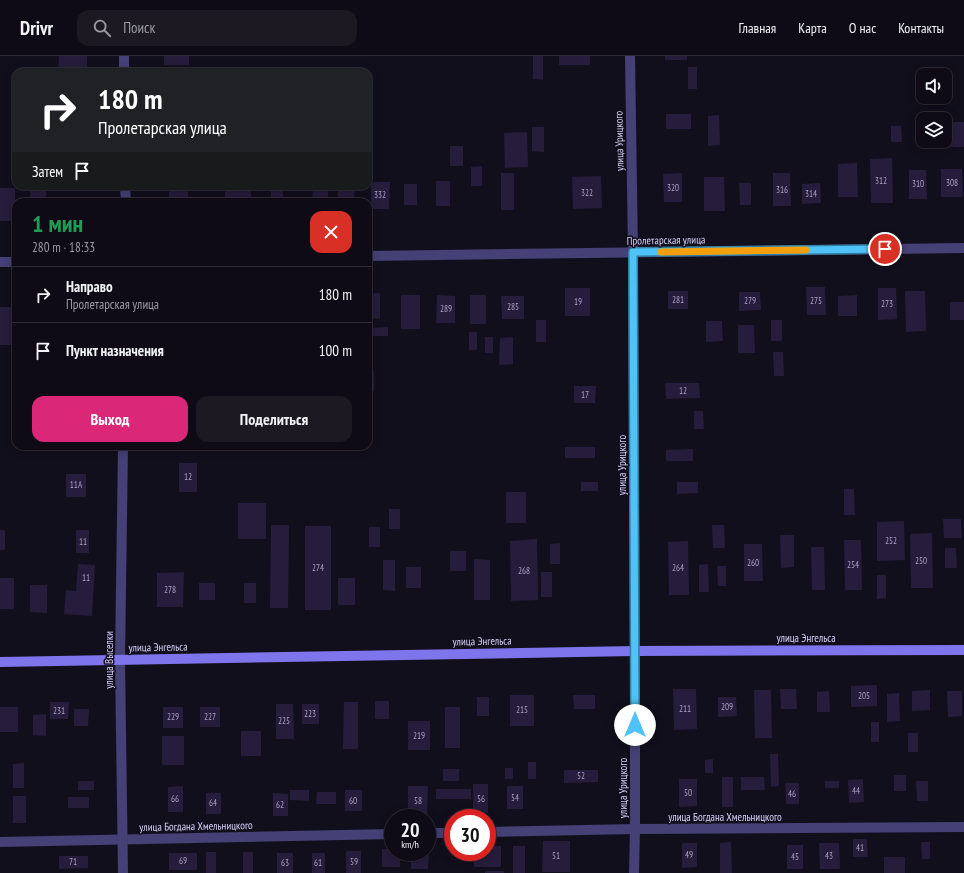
<!DOCTYPE html>
<html lang="ru">
<meta charset="utf-8">
<style>
body{margin:0;font-family:"PT Sans Narrow",sans-serif;background:#1c1923;color:#f1f3f6;height:100vh;display:flex;flex-direction:column;font-size:15px;white-space:nowrap}
*{box-sizing:border-box;margin:0}
p{font-size:13px;color:#9b9ba1}
.icon{flex:none;width:22px;height:22px;fill:none;stroke:currentColor;stroke-width:2;stroke-linecap:round;stroke-linejoin:round}
.map{position:relative;flex:1;overflow:hidden}
.drawer{position:absolute;left:12px;top:142px;width:360px;height:252px;display:flex;flex-direction:column;background:#0e0b16;border-radius:12px;box-shadow:0 2px 10px #0003,0 0 0 1px #2e2b35}
.drawer>*{flex:none}
.top-card{position:absolute;left:12px;top:12px;width:360px;height:122px;border-radius:12px;box-shadow:0 2px 10px #0003,0 0 0 1px #2e2b35;background:#202124;color:#fff;overflow:hidden}
.fabs{position:absolute;left:916px;top:12px;display:grid;gap:8px}
.fabs a{display:grid;place-items:center;width:36px;height:36px;border-radius:8px;background:#0e0b16;box-shadow:0 2px 10px #0003,0 0 0 1px #2e2b35;font-size:20px}
.speed{position:absolute;left:384px;top:753px;display:flex;gap:8px;font-size:20px;font-weight:700;text-align:center}
.speed>*{display:grid;place-content:center;width:52px;height:52px;border-radius:50%;background:#0e0b16;box-shadow:0 2px 10px #0003,0 0 0 1px #2e2b35;line-height:1}
.speed small{font-size:10px;font-weight:400}
.speed .limit{border:6px solid #d22;background:#fff;color:#111}
.pin{position:absolute;display:grid;place-items:center;width:34px;height:34px;color:#fff;margin:-17px;border:2px solid #fff;border-radius:50%;box-shadow:0 1px 4px #0007}
.me{position:absolute;width:44px;margin:-22px;rotate:0deg;stroke-linejoin:round;filter:drop-shadow(0 0 3px #0008)}
.turn{display:flex;align-items:center;gap:14px;height:84px;padding:0 20px;font-size:18px}
.turn .icon{width:52px;height:52px;stroke-width:2.5}
.turn b{display:block;font-size:28px;line-height:34px}
.then{display:flex;align-items:center;height:38px;padding:0 20px;background:#0003;gap:8px;font-size:15px}
.round{display:grid;place-items:center;flex:none;width:42px;height:42px;border-radius:12px;background:#1c1923}
.headline{display:flex;align-items:center;justify-content:space-between;height:68px;padding:0 20px}
h1{font-size:24px;font-weight:700;line-height:30px;color:#1e9e55}
.button{display:flex;gap:8px;margin-top:auto;padding:8px 20px}
.button a{flex:1;height:46px;border-radius:12px;background:#db2777;color:#fff;font-size:16px;font-weight:700;line-height:46px;text-align:center}
.button a+a{background:#1c1923;color:#f1f3f6}
ul{padding:0;list-style:none}
li{display:flex;align-items:center;gap:12px;height:56px;padding:0 20px;border-top:1px solid #2e2b35}
li div{flex:1}
li b{display:block;font-size:15px}
li em{font-style:normal}
header{display:flex;align-items:center;gap:24px;box-sizing:border-box;height:56px;padding:0 20px;background:#0e0b16;border-bottom:1px solid #2e2b35}
header strong{font-size:19px}
nav{display:flex;gap:22px;margin-inline-start:auto;font-size:14px}
.search{width:280px;height:36px;background:#1c1923;display:flex;align-items:center;gap:10px;box-sizing:border-box;padding:0 14px;border-radius:12px;color:#9b9ba1;font-size:15px}
.map>svg:first-child{display:block}
.building{fill:#251d3b}
.lines{fill:none;stroke-linecap:round;stroke-linejoin:round}
.street{stroke:#454076;stroke-width:10}
.secondary{stroke:#7e74ec;stroke-width:10}
.route-casing{stroke:#337fa1;stroke-width:10}
.route{stroke:#4fc3f7;stroke-width:7}
.slow{stroke:#f59e0b;stroke-width:7}
.labels{text-anchor:middle;stroke-width:3;stroke-linejoin:round;paint-order:stroke}
.number-label{font-size:9px;fill:#aba4ca}
.street-label{font-size:11px;fill:#d8d1f9;stroke:#120f1d}
</style>
<header>
<strong>Drivr</strong>
<div class="search"><svg class="icon" aria-label="search" viewBox="0 0 24 24"><circle cx="10" cy="10" r="6"/><path d="M15 15l6 6"/></svg>Поиск</div>
<nav><a>Главная</a><a>Карта</a><a>О нас</a><a>Контакты</a></nav>
</header>
<div class="map">
<svg width="964" height="817" viewBox="0 0 964 817">
<rect width="100%" height="100%" fill="#120f1d"/>
<!-- building -->
<g class="building">
<polygon points="59,0 87,0 87,15 58,15"/>
<rect x="164" y="0" width="25" height="9"/>
<polygon points="533,0 543,0 543,24 533,23"/>
<rect x="559" y="0" width="31" height="9"/>
<rect x="665" y="0" width="22" height="4"/>
<rect x="688" y="11" width="9" height="22"/>
<rect x="666" y="58" width="25" height="15"/>
<polygon points="719,59 720,89 708,90 708,60"/>
<polygon points="945,66 964,66 964,91 942,91 942,85 945,85"/>
<polygon points="891,70 901,70 902,86 891,86"/>
<polygon points="532,71 544,71 544,96 532,95"/>
<polygon points="527,76 528,111 505,112 504,77"/>
<rect x="450" y="90" width="13" height="20"/>
<polygon points="892,102 893,147 871,147 870,103"/>
<polygon points="857,107 858,141 838,141 838,108"/>
<polygon points="482,110 482,130 471,130 471,111"/>
<polygon points="941,113 962,113 963,141 941,141"/>
<polygon points="909,114 926,114 927,143 909,143"/>
<rect x="501" y="117" width="13" height="37"/>
<polygon points="682,117 682,146 664,146 663,118"/>
<polygon points="773,117 790,117 791,150 773,150"/>
<polygon points="601,120 602,152 573,153 572,121"/>
<polygon points="704,121 724,121 725,155 704,155"/>
<rect x="436" y="125" width="14" height="25"/>
<polygon points="371,126 390,126 389,153 371,153"/>
<polygon points="739,127 751,127 751,149 740,149"/>
<polygon points="820,127 821,147 802,148 802,128"/>
<rect x="404" y="128" width="13" height="21"/>
<rect x="30" y="130" width="16" height="16"/>
<rect x="63" y="130" width="28" height="3"/>
<polygon points="313,130 328,130 328,146 312,146"/>
<polygon points="338,130 355,130 354,146 338,146"/>
<rect x="0" y="132" width="15" height="33"/>
<rect x="225" y="132" width="26" height="14"/>
<rect x="169" y="134" width="19" height="12"/>
<rect x="271" y="135" width="12" height="11"/>
<polygon points="806,231 825,231 826,259 807,259"/>
<rect x="565" y="232" width="25" height="28"/>
<polygon points="878,232 896,232 897,263 878,264"/>
<rect x="668" y="235" width="20" height="18"/>
<polygon points="905,235 925,235 926,275 906,276"/>
<polygon points="739,236 760,236 761,254 739,255"/>
<polygon points="380,237 380,263 368,262 368,238"/>
<rect x="401" y="239" width="19" height="34"/>
<polygon points="437,239 455,240 455,267 436,267"/>
<rect x="470" y="239" width="16" height="29"/>
<polygon points="857,239 857,260 838,260 838,240"/>
<polygon points="501,240 524,240 524,263 502,263"/>
<rect x="950" y="246" width="14" height="18"/>
<rect x="0" y="251" width="12" height="38"/>
<rect x="536" y="264" width="10" height="22"/>
<rect x="771" y="264" width="11" height="21"/>
<polygon points="706,265 722,265 723,285 706,286"/>
<polygon points="738,269 754,269 755,297 738,297"/>
<polygon points="388,271 388,280 368,280 368,272"/>
<rect x="469" y="276" width="8" height="18"/>
<rect x="485" y="281" width="8" height="16"/>
<polygon points="513,281 513,308 499,309 500,282"/>
<polygon points="773,296 783,296 784,320 774,320"/>
<rect x="368" y="315" width="6" height="20"/>
<polygon points="665,327 699,327 700,342 666,343"/>
<polygon points="574,330 596,330 595,347 574,347"/>
<polygon points="694,355 703,355 704,373 694,373"/>
<rect x="565" y="391" width="30" height="11"/>
<polygon points="693,393 693,405 666,405 666,394"/>
<rect x="179" y="407" width="18" height="29"/>
<rect x="66" y="418" width="20" height="23"/>
<rect x="581" y="426" width="17" height="9"/>
<polygon points="677,426 698,426 698,437 677,438"/>
<polygon points="844,433 854,433 855,459 844,459"/>
<rect x="506" y="436" width="20" height="31"/>
<rect x="238" y="447" width="28" height="36"/>
<rect x="389" y="453" width="11" height="20"/>
<polygon points="943,463 961,463 962,482 944,482"/>
<polygon points="904,465 905,504 877,505 877,466"/>
<polygon points="271,469 289,469 288,552 270,552"/>
<polygon points="712,469 724,469 725,492 713,492"/>
<rect x="305" y="470" width="26" height="84"/>
<rect x="369" y="471" width="11" height="20"/>
<rect x="0" y="474" width="5" height="20"/>
<rect x="76" y="474" width="13" height="23"/>
<polygon points="932,477 933,532 911,532 910,478"/>
<polygon points="780,479 794,479 794,511 781,512"/>
<polygon points="537,483 538,544 511,545 510,485"/>
<polygon points="844,484 861,484 862,534 845,534"/>
<polygon points="688,485 689,539 669,539 668,486"/>
<polygon points="560,487 560,508 550,508 550,488"/>
<polygon points="744,488 762,488 763,525 744,525"/>
<polygon points="811,491 824,491 825,534 812,534"/>
<polygon points="945,492 956,492 957,512 945,512"/>
<rect x="450" y="495" width="16" height="20"/>
<polygon points="474,503 490,504 490,544 474,544"/>
<polygon points="383,504 395,504 395,535 383,534"/>
<polygon points="78,508 95,509 92,560 64,558 66,534 76,535"/>
<polygon points="708,508 709,536 699,536 699,509"/>
<polygon points="717,510 726,510 726,530 718,530"/>
<rect x="406" y="511" width="15" height="21"/>
<polygon points="184,516 183,551 157,551 157,517"/>
<rect x="541" y="516" width="11" height="25"/>
<polygon points="877,519 886,519 886,542 877,543"/>
<rect x="0" y="522" width="14" height="31"/>
<rect x="338" y="522" width="17" height="27"/>
<rect x="199" y="527" width="16" height="17"/>
<rect x="244" y="527" width="12" height="20"/>
<polygon points="30,529 47,529 47,557 30,556"/>
<polygon points="877,629 877,650 851,651 851,630"/>
<polygon points="673,633 696,633 697,673 674,674"/>
<polygon points="780,633 796,633 797,653 781,653"/>
<polygon points="754,634 771,634 772,682 755,682"/>
<polygon points="930,634 930,654 912,655 912,635"/>
<polygon points="829,635 830,656 817,656 817,636"/>
<polygon points="947,635 962,635 962,660 948,661"/>
<polygon points="899,637 900,665 887,666 887,638"/>
<rect x="510" y="639" width="24" height="31"/>
<polygon points="573,639 595,639 595,653 574,653"/>
<rect x="477" y="641" width="12" height="19"/>
<polygon points="718,641 736,641 737,660 718,661"/>
<rect x="375" y="645" width="14" height="18"/>
<polygon points="50,646 69,646 68,663 50,663"/>
<polygon points="344,646 358,646 358,693 343,693"/>
<polygon points="276,648 293,648 294,683 276,683"/>
<rect x="302" y="648" width="17" height="20"/>
<rect x="0" y="651" width="18" height="25"/>
<rect x="163" y="651" width="20" height="21"/>
<rect x="200" y="651" width="20" height="20"/>
<rect x="445" y="651" width="15" height="41"/>
<polygon points="74,653 89,653 88,670 74,670"/>
<polygon points="46,658 46,680 33,679 33,659"/>
<rect x="408" y="665" width="22" height="29"/>
<rect x="871" y="666" width="8" height="20"/>
<rect x="241" y="675" width="20" height="25"/>
<rect x="908" y="677" width="10" height="19"/>
<rect x="162" y="680" width="22" height="29"/>
<polygon points="770,698 778,698 779,730 771,731"/>
<polygon points="713,703 713,717 705,717 705,704"/>
<rect x="528" y="706" width="8" height="17"/>
<polygon points="24,707 24,732 13,732 13,708"/>
<rect x="505" y="712" width="8" height="11"/>
<rect x="443" y="713" width="16" height="12"/>
<polygon points="564,714 598,714 598,726 564,727"/>
<rect x="894" y="719" width="12" height="16"/>
<rect x="722" y="721" width="11" height="30"/>
<polygon points="741,721 764,721 765,734 741,734"/>
<polygon points="679,723 697,723 697,750 679,751"/>
<polygon points="863,723 864,746 849,747 848,724"/>
<rect x="78" y="725" width="16" height="9"/>
<rect x="825" y="725" width="14" height="7"/>
<polygon points="916,725 928,725 928,745 917,745"/>
<polygon points="785,727 799,727 799,748 786,748"/>
<rect x="473" y="728" width="15" height="29"/>
<polygon points="183,730 183,756 168,756 168,731"/>
<polygon points="408,730 428,730 427,760 408,760"/>
<rect x="507" y="730" width="16" height="23"/>
<rect x="436" y="733" width="35" height="10"/>
<polygon points="290,734 309,734 309,745 290,744"/>
<rect x="345" y="734" width="17" height="21"/>
<polygon points="317,736 336,736 336,748 316,748"/>
<rect x="206" y="737" width="15" height="21"/>
<polygon points="273,737 288,738 288,760 273,760"/>
<rect x="13" y="740" width="13" height="27"/>
<rect x="68" y="741" width="21" height="11"/>
<polygon points="853,783 867,783 868,801 853,801"/>
<polygon points="543,785 570,785 570,816 542,816"/>
<polygon points="731,786 732,817 720,817 720,787"/>
<polygon points="921,786 930,786 930,803 922,803"/>
<polygon points="682,787 697,787 697,811 682,812"/>
<polygon points="819,787 839,787 840,813 820,813"/>
<rect x="787" y="789" width="16" height="24"/>
<polygon points="487,790 501,790 501,811 474,811 474,796 487,796"/>
<rect x="513" y="790" width="12" height="27"/>
<polygon points="382,793 393,793 393,796 400,796 400,811 382,811"/>
<polygon points="427,794 429,794 428,813 411,813 411,796 427,796"/>
<rect x="346" y="795" width="15" height="22"/>
<rect x="206" y="796" width="10" height="21"/>
<rect x="243" y="796" width="10" height="21"/>
<rect x="169" y="797" width="28" height="17"/>
<rect x="277" y="797" width="16" height="20"/>
<rect x="312" y="797" width="13" height="20"/>
<polygon points="59,800 88,800 88,812 59,813"/>
<rect x="884" y="801" width="21" height="16"/>
<rect x="485" y="815" width="19" height="2"/>
</g>
<g class="lines">
<!-- street -->
<g class="street">
<polyline points="124,0 124,16"/>
<polyline points="630,0 633,196 635,595 635,773 634,817"/>
<polyline points="125,130 126,146"/>
<polyline points="368,200 964,192"/>
<polyline points="0,206 16,206"/>
<polyline points="487,776 635,773 964,771"/>
<polyline points="427,777 453,777"/>
<polyline points="0,786 393,778"/>
<polyline points="123,817 120,604 123,390"/>
</g>
<!-- secondary -->
<polyline class="secondary" points="0,606 635,595 964,594"/>
</g>
<g class="lines">
<defs>
<polyline id="route" points="635,669 633,196 885,193"/>
</defs>
<!-- route casing -->
<use href="#route" class="route-casing"/>
<!-- route -->
<use href="#route" class="route"/>
<!-- slow -->
<polyline class="slow" points="661,196 806,194"/>
</g>
<g class="labels">
<!-- number labels -->
<g class="number-label">
<text x="881" y="128">312</text>
<text x="952" y="130">308</text>
<text x="918" y="131">310</text>
<text x="673" y="135">320</text>
<text x="782" y="137">316</text>
<text x="587" y="140">322</text>
<text x="811" y="141">314</text>
<text x="380" y="142">332</text>
<text x="678" y="247">281</text>
<text x="750" y="248">279</text>
<text x="816" y="248">275</text>
<text x="578" y="249">19</text>
<text x="887" y="251">273</text>
<text x="513" y="254">285</text>
<text x="446" y="256">289</text>
<text x="683" y="338">12</text>
<text x="585" y="342">17</text>
<text x="188" y="424">12</text>
<text x="76" y="432">11А</text>
<text x="891" y="488">252</text>
<text x="83" y="489">11</text>
<text x="921" y="508">250</text>
<text x="753" y="510">260</text>
<text x="853" y="512">254</text>
<text x="318" y="515">274</text>
<text x="678" y="515">264</text>
<text x="524" y="518">268</text>
<text x="86" y="525">11</text>
<text x="170" y="537">278</text>
<text x="864" y="643">205</text>
<text x="727" y="654">209</text>
<text x="685" y="656">211</text>
<text x="522" y="657">215</text>
<text x="59" y="658">231</text>
<text x="310" y="661">223</text>
<text x="173" y="664">229</text>
<text x="210" y="664">227</text>
<text x="284" y="668">225</text>
<text x="419" y="683">219</text>
<text x="581" y="723">52</text>
<text x="856" y="738">44</text>
<text x="688" y="740">50</text>
<text x="792" y="741">46</text>
<text x="515" y="745">54</text>
<text x="175" y="746">66</text>
<text x="481" y="746">56</text>
<text x="353" y="748">60</text>
<text x="418" y="748">58</text>
<text x="213" y="750">64</text>
<text x="280" y="752">62</text>
<text x="860" y="795">41</text>
<text x="689" y="802">49</text>
<text x="556" y="803">51</text>
<text x="829" y="803">43</text>
<text x="795" y="804">45</text>
<text x="183" y="808">69</text>
<text x="73" y="809">71</text>
<text x="354" y="809">59</text>
<text x="285" y="810">63</text>
<text x="318" y="810">61</text>
</g>
<!-- street labels -->
<g class="street-label">
<text transform="translate(619 85) rotate(-91)" y="4">улица Урицкого</text>
<text transform="translate(666 184) rotate(-1)" y="4">Пролетарская улица</text>
<text transform="translate(622 409) rotate(-90)" y="4">улица Урицкого</text>
<text x="806" y="586">улица Энгельса</text>
<text transform="translate(482 585) rotate(-1)" y="4">улица Энгельса</text>
<text transform="translate(158 591) rotate(-1)" y="4">улица Энгельса</text>
<text transform="translate(109 604) rotate(-90)" y="4">улица Выселки</text>
<text transform="translate(623 732) rotate(-90)" y="4">улица Урицкого</text>
<text x="725" y="765">улица Богдана Хмельницкого</text>
<text transform="translate(196 770) rotate(-1)" y="4">улица Богдана Хмельницкого</text>
</g>
</g>
</svg>
<div class="fabs">
<a><svg class="icon" aria-label="sound" viewBox="0 0 24 24"><path d="M4 9h4l5-4v14l-5-4H4zM17 9q2 3 0 6"/></svg></a>
<a><svg class="icon" aria-label="layers" viewBox="0 0 24 24"><path d="M12 4l9 5-9 5-9-5zM3 14l9 5 9-5"/></svg></a>
</div>
<div class="speed"><div>20<small>km/h</small></div><div class="limit">30</div></div>
<div class="pin" style="left:885px;top:193px;background:#d93025"><svg class="icon" aria-label="arrive" viewBox="0 0 24 24"><path d="M6 21V4h12l-3 4 3 4H6"/></svg></div>
<svg class="me" style="left:635px;top:669px" viewBox="-20 -20 40 40"><circle r="19" fill="#fff"/><path d="M0-13L10 11 0 6-10 11z" fill="#4fc3f7"/></svg>
<div class="top-card">
<div class="turn"><svg class="icon" aria-label="right" viewBox="0 0 24 24"><path d="M7 20v-9h11M14 6l5 5-5 5"/></svg><div><b>180 m</b>Пролетарская улица</div></div>
<div class="then">Затем<svg class="icon" aria-label="arrive" viewBox="0 0 24 24"><path d="M6 21V4h12l-3 4 3 4H6"/></svg></div>
</div>
<section class="drawer">
<div class="headline"><div><h1>1 мин</h1><p>280 m · 18:33</p></div><a class="round" style="background:#d93025;color:#fff"><svg class="icon" aria-label="close" viewBox="0 0 24 24"><path d="M6 6l12 12M18 6L6 18"/></svg></a></div>
<ul>
<li><svg class="icon" aria-label="right" viewBox="0 0 24 24"><path d="M7 20v-9h11M14 6l5 5-5 5"/></svg><div><b>Направо</b><p>Пролетарская улица</p></div><em>180 m</em></li>
<li><svg class="icon" aria-label="arrive" viewBox="0 0 24 24"><path d="M6 21V4h12l-3 4 3 4H6"/></svg><div><b>Пункт назначения</b></div><em>100 m</em></li>
</ul>
<div class="button"><a>Выход</a><a>Поделиться</a></div>
</section>
</div>
